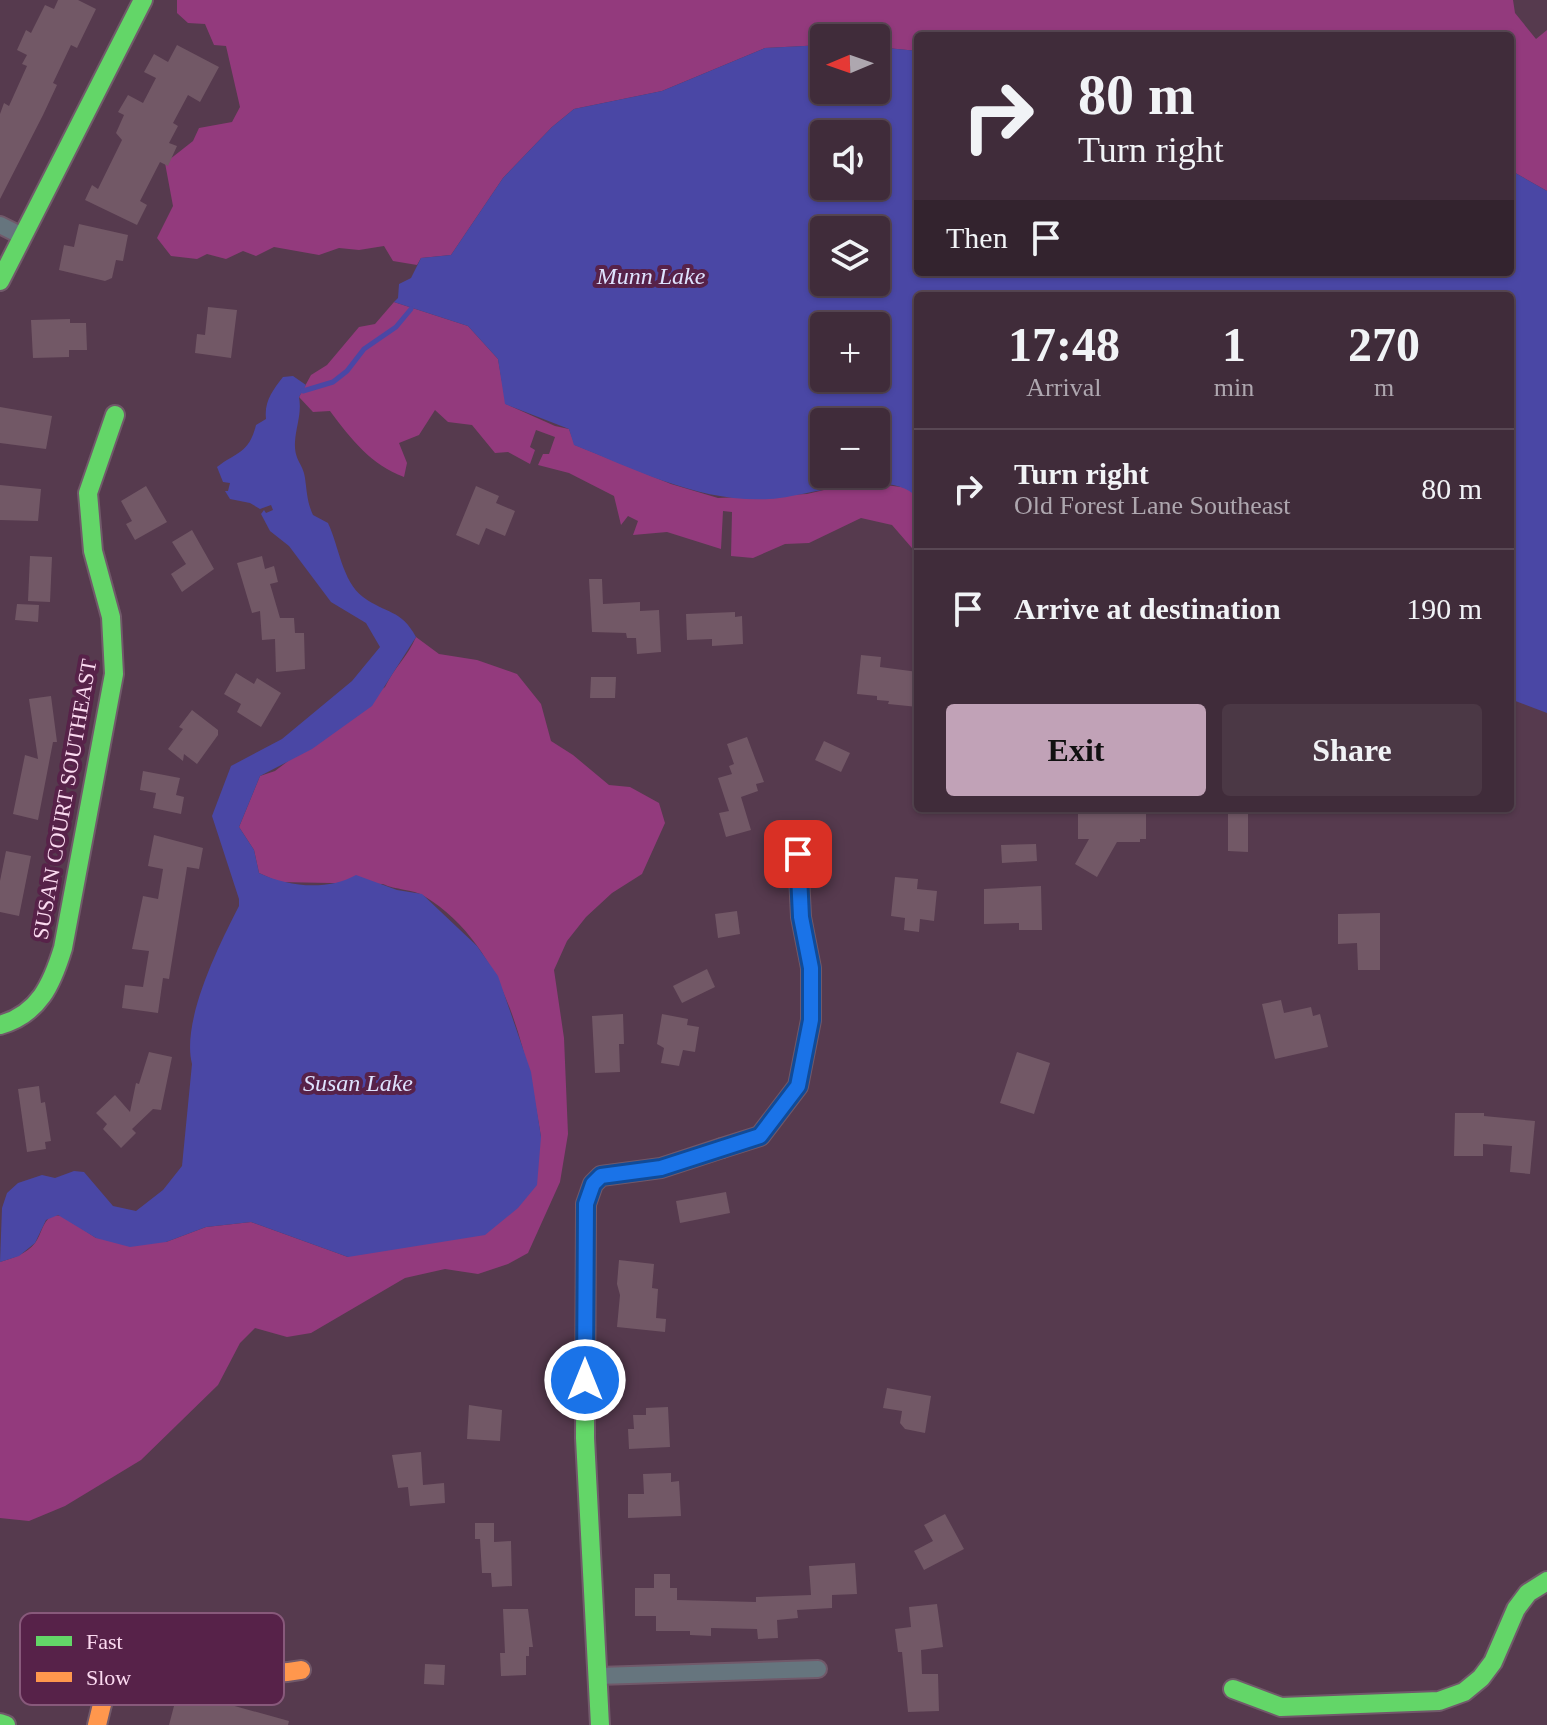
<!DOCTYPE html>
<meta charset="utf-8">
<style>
body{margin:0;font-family:"Times New Roman",serif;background:#4b3845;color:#f1f3f6;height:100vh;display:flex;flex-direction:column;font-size:30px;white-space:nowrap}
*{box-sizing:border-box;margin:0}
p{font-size:26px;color:#aea7af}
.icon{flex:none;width:44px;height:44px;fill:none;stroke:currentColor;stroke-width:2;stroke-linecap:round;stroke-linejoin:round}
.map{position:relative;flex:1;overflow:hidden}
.details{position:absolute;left:914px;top:292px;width:600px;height:520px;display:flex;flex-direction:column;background:#402c3a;border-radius:8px;box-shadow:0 2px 6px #0004,0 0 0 2px #594854}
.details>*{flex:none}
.hud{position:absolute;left:914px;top:32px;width:600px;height:244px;border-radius:8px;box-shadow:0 2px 6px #0004,0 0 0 2px #594854;background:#402c3a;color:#f1f3f6;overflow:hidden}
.needle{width:52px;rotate:268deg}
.controls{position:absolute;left:810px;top:24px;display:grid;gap:16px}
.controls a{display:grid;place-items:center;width:80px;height:80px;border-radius:8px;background:#402c3a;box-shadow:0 2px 6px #0004,0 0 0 2px #594854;font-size:40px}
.pin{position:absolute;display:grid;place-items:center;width:68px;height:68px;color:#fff;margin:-34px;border-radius:16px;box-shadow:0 4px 12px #0006}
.me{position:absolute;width:88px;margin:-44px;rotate:0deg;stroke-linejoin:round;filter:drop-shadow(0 0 6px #0008)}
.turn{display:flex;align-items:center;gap:28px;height:168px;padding:0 32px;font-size:36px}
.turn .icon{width:104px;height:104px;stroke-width:2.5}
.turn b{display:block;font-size:56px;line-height:68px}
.then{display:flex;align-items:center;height:76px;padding:0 32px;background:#0003;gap:16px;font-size:30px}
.eta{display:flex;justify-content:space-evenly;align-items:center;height:136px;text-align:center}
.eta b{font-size:48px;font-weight:700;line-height:56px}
.button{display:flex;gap:16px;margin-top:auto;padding:16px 32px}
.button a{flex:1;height:92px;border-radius:8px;background:#c1a2b7;color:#111;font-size:32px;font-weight:700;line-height:92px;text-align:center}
.button a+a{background:#4b3845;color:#f1f3f6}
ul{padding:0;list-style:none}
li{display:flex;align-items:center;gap:24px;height:120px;padding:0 32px;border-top:2px solid #594854}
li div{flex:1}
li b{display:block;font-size:30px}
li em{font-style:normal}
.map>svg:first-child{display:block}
.green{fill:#933a7d}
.water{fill:#4a47a5;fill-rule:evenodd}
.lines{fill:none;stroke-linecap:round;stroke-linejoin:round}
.stream{stroke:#4a47a5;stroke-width:5}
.building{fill:#725866}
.street-casing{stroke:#71596a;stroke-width:20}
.fast-casing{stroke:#71596a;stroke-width:22}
.slow-casing{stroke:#71596a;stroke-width:22}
.street{stroke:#66757e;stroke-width:16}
.fast{stroke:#63d668;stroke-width:18}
.slow{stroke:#ff974d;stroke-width:18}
.route-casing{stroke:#114b97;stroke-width:20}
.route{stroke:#1a73e8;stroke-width:14}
.labels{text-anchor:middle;stroke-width:8;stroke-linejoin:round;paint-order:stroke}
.street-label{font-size:22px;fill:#fbdaf0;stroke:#572249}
.water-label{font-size:24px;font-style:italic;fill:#dee3fe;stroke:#572249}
.key{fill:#572249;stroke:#88597b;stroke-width:2}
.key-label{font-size:22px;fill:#fbdaf0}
</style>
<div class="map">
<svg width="1547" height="1725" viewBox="0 0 1547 1725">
<rect width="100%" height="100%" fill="#563a4e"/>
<!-- green -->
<g class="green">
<polygon points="177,0 1513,0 1515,13 1536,39 1547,30 1547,191 1510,170 1510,36 918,36 918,51 876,47 876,38 824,38 824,45 765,48 662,91 574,109 552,127 503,178 451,255 421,258 417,265 393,261 384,246 359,250 339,248 319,255 274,247 256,256 243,251 226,259 207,254 197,259 171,256 157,238 173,206 165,163 193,141 199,128 232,122 240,107 226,46 214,45 205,24 188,23 177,13"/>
<path d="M394 302 468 326 498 359 506 404 555 426 569 429 575 445 671 484 718 498 807 494 845 485 877 484 909 488 918 498V555L892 525 861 518 809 543 785 544 753 558 731 556 732 512 723 511 721 549 667 532 633 535 638 521 628 516 621 525 614 496 569 473 538 465 543 454H549L555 437 536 430 530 447 535 450 530 464 508 452 495 453 472 425 448 422 435 410 419 435 399 443 407 463 404 477C371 465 351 439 330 411L313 412 299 397 311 375 327 365 359 327 375 324Z"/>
<path d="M416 637 439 654 477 660 517 674 541 704 551 741 573 755 609 785 630 787 659 803 665 823 642 874 612 893 586 917 567 941 554 970 564 1038 568 1134 560 1182 528 1253 508 1264 478 1274 445 1269 405 1278 311 1333 287 1337 255 1328 240 1343 218 1385 141 1460 65 1506 29 1521 0 1518V1262C12 1258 27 1254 35 1243 42 1234 41 1224 52 1215L63 1216 96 1238 166 1242 206 1227 251 1222 348 1257 541 1137C527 1051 505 945 424 896 413 889 395 890 383 884L279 882 259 873 254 850 239 827 260 776 275 771 385 687C394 668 408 656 416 637Z"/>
</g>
<!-- water -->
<g class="water">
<path d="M824 45V90H876V47L918 51V272H1510V170L1547 191V713L1510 699V296H918V498C888 465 809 497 769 499 700 503 637 470 574 445L569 429 505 404 498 359 468 326 394 302 398 298 399 284 411 278 421 258 451 255 503 178 552 127 574 109 662 91 765 48ZM824 134H876V186H824ZM824 230H876V282H824ZM824 326H876V378H824ZM824 422H876V474H824Z"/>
<path d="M293 376 306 385 299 397C302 413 296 426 295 442 294 461 303 463 305 478 307 492 307 502 313 515L328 523C339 546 342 581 363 597 386 614 401 609 416 637L372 706 312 749 260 776 239 827 254 850 259 873C289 887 327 891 356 875L397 890 422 894 477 946 498 976 531 1072 541 1137 537 1185 518 1208 485 1235 348 1257 251 1222 206 1227 166 1242 130 1247 96 1238 58 1215 46 1220 35 1243 19 1256 0 1262 2 1208 7 1193 18 1183 42 1175 55 1178 74 1171 84 1172 113 1206 136 1211 163 1190 182 1166 192 1064C181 1021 219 945 239 906V899L212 816 231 766 282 739 352 681 380 647 366 623 331 602 289 546 270 531 261 514 264 510 266 513 273 510 271 505 260 509 250 503 230 499 225 491H228L230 483 223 482 217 467C236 452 249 454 256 425L266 419C264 401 273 390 283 377Z"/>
</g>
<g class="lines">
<!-- stream -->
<polyline class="stream" points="303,391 333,382 347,371 364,349 396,327 411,309"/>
</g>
<!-- building -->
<g class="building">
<polygon points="58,0 78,0 96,9 77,48 71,45 53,83 57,85 43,115 0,199 0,114 4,103 9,106 27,66 22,64 27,55 17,50 26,30 31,33 45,5 54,9"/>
<polygon points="177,45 219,67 200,102 188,95 173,123 178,126 169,143 177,146 168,166 160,162 140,201 147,205 137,225 85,200 92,185 98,189 122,140 116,133 124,115 118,112 128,95 143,103 156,78 144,72 154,54 168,62"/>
<polygon points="79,224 128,235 123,261 116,260 112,278 105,281 59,270 64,245 74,247"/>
<polygon points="208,307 237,310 231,358 195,353 197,334 205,335"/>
<polygon points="70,319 70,323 86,323 87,350 69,350 69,357 33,358 31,320"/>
<polygon points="0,407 52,416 46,449 0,443"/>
<polygon points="0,485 41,489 38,521 0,520"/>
<polygon points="146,486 167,522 135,540 126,524 132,521 121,501"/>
<polygon points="476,486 499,496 496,503 515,511 505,536 486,528 479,545 456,535"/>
<polygon points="192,530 214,569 182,592 171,574 186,564 172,542"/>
<polygon points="30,556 52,557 50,602 28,601"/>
<polygon points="262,556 265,569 274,566 278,582 270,584 280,618 294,618 295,633 304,633 305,669 276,672 275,639 262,640 260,611 252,613 237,563"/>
<polygon points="589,579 602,579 603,604 640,602 640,611 659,610 661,652 637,654 636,638 627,638 626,633 592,632"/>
<polygon points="17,604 39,605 38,622 15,620"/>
<polygon points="735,612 735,617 742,616 743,644 712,646 712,639 687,640 686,614"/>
<polygon points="861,655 881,657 880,667 918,672 918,707 888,704 889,701 877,700 877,696 857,694"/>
<polygon points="236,673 254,684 257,678 281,693 261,727 237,712 241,704 224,694"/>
<polygon points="591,677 616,677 615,698 590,698"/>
<polygon points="51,696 57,742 53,742 38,820 13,814 25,755 38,759 29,699"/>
<polygon points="192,710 218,730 218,735 197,764 184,754 183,761 168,749 183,729 179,727"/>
<polygon points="747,737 764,782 756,784 758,791 741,797 751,830 726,837 719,813 729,811 718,778 732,774 729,766 734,764 727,744"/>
<polygon points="824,741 850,753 841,772 815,760"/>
<polygon points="143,771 180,778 176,795 184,797 181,814 153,808 156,793 140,790"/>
<polygon points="1078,808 1143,809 1143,814 1146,814 1146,839 1140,839 1140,842 1117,842 1097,877 1075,864 1089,839 1078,839"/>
<polygon points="1228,808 1248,808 1248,852 1228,851"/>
<polygon points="154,835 203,848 199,869 187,867 169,979 163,978 158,1013 122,1008 125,985 143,987 149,951 132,949 143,896 158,899 163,869 148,866"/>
<polygon points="1036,844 1037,861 1002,863 1001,845"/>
<polygon points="6,851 31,856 19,916 0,912 0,881"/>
<polygon points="895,877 918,879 917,889 937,891 934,921 920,919 919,932 904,930 905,918 891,916"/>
<polygon points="1041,886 1042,930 1019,930 1019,923 984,924 984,889"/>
<polygon points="737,911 740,934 718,938 715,914"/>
<polygon points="1380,913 1380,970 1358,970 1357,943 1338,944 1338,914"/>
<polygon points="707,969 715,987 682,1003 673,986"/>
<polygon points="1281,1000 1284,1013 1311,1007 1313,1016 1320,1014 1328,1047 1275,1059 1262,1004"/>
<polygon points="623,1014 624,1044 619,1044 620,1072 595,1073 592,1016"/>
<polygon points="662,1014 688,1019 687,1025 699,1027 695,1052 683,1050 679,1066 661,1063 664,1048 657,1044"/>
<polygon points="149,1052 172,1057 161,1110 153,1109 132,1129 136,1133 121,1148 103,1129 107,1124 96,1113 115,1095 130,1112 136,1083 139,1084"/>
<polygon points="1017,1052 1050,1063 1034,1114 1000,1103"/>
<polygon points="39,1086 41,1103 45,1102 51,1141 45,1142 46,1149 27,1152 18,1089"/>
<polygon points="1455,1113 1484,1113 1484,1116 1535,1121 1530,1174 1510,1172 1512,1146 1483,1144 1483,1156 1454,1156"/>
<polygon points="726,1192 730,1213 680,1223 676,1201"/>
<polygon points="619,1260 654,1264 652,1288 658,1289 656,1318 666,1319 665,1332 617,1327 620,1295 617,1284"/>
<polygon points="887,1388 931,1396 925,1433 905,1429 900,1423 902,1411 883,1408"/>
<polygon points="469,1405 502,1410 500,1441 467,1439"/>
<polygon points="668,1407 670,1447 629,1449 628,1429 634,1429 633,1415 646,1415 646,1408"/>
<polygon points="421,1452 423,1485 444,1483 445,1503 410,1506 408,1487 398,1488 392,1455"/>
<polygon points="671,1473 671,1482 679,1481 681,1516 628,1518 628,1494 644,1494 643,1474"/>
<polygon points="945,1514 964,1549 924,1570 914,1551 933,1541 924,1525"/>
<polygon points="475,1523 494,1523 494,1542 511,1541 512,1586 492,1587 491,1573 482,1573 480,1539 475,1539"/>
<polygon points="855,1563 857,1594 832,1595 832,1608 797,1610 798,1618 777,1620 778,1638 758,1639 757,1629 711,1628 711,1636 690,1635 690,1631 656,1631 656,1616 635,1616 635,1588 654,1588 654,1574 670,1574 670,1588 677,1588 677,1600 756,1602 756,1597 811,1595 809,1566"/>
<polygon points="937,1604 943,1647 921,1650 922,1674 938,1674 939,1711 908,1712 902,1652 898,1652 895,1629 911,1627 909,1607"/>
<polygon points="503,1609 528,1609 533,1647 529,1647 529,1656 526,1656 526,1675 501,1676 500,1653 505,1653"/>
<polygon points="425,1664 445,1665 444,1685 424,1684"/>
<polygon points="179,1687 233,1698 231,1705 289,1721 288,1725 169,1725"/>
</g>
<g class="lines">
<defs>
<g id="street">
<polyline points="0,225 22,236"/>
<polyline points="598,1676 818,1669"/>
</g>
<g id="fast">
<polyline points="0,281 143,0"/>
<path d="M0 1025C39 1014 52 984 63 948L114 674 111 617 93 551 88 493 115 415"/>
<polyline points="1233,1689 1281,1707 1439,1701 1464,1692 1481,1678 1493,1662 1516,1609 1528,1593 1547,1581"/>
<polyline points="0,1723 6,1725"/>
<polyline points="600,1725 585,1438 586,1204 593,1184 601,1176 661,1168 722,1148"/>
</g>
<g id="slow">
<polyline points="722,1148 760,1136 798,1086 811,1020 811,968 801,917 798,854"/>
<path d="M97 1725 112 1663C117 1660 122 1655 128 1653 162 1638 221 1667 257 1672 273 1674 286 1673 301 1670"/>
</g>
</defs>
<!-- street casing -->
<use href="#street" class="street-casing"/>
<!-- fast casing -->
<use href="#fast" class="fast-casing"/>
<!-- slow casing -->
<use href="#slow" class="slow-casing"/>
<!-- street -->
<use href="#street" class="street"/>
<!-- fast -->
<use href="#fast" class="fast"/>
<!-- slow -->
<use href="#slow" class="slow"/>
</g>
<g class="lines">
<defs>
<polyline id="route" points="585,1380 586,1204 593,1184 601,1176 661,1168 760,1136 798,1086 811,1020 811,968 801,917 798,854"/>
</defs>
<!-- route casing -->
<use href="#route" class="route-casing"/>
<!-- route -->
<use href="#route" class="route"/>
</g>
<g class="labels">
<!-- street labels -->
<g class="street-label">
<text transform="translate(64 799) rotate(-80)" y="8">SUSAN COURT SOUTHEAST</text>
</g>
<!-- water labels -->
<g class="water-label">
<text x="651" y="284">Munn Lake</text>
<text x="358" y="1091">Susan Lake</text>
</g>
</g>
<!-- legend -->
<rect x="20" y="1613" width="264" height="92" rx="12" class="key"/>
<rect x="36" y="1636" width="36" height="10" fill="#63d668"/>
<rect x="36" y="1672" width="36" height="10" fill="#ff974d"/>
<g class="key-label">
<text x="86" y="1649">Fast</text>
<text x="86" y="1685">Slow</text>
</g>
</svg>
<div class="controls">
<a><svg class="needle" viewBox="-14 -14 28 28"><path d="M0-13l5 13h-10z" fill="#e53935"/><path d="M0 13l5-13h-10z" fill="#aea7af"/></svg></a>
<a><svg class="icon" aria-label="sound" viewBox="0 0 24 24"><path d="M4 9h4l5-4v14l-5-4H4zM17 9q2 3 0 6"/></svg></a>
<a><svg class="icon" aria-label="layers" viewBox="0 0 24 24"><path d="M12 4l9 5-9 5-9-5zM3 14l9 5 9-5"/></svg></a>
<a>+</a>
<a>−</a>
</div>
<div class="pin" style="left:798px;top:854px;background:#d93025"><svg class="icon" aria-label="arrive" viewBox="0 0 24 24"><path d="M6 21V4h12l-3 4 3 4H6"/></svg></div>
<svg class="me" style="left:585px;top:1380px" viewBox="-20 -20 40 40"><circle r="17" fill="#1a73e8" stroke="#fff" stroke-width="3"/><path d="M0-11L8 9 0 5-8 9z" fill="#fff"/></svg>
<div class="hud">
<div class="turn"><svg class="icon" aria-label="right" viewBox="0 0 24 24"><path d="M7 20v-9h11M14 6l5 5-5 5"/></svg><div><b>80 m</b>Turn right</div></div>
<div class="then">Then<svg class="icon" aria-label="arrive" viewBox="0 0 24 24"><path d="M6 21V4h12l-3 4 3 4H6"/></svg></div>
</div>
<section class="details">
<div class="eta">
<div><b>17:48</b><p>Arrival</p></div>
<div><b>1</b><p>min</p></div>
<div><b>270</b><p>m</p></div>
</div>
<ul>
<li><svg class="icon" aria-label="right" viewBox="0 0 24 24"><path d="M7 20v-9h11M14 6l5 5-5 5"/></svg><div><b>Turn right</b><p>Old Forest Lane Southeast</p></div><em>80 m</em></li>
<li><svg class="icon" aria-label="arrive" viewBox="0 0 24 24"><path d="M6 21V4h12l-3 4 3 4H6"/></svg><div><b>Arrive at destination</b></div><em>190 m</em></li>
</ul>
<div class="button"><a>Exit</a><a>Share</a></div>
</section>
</div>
